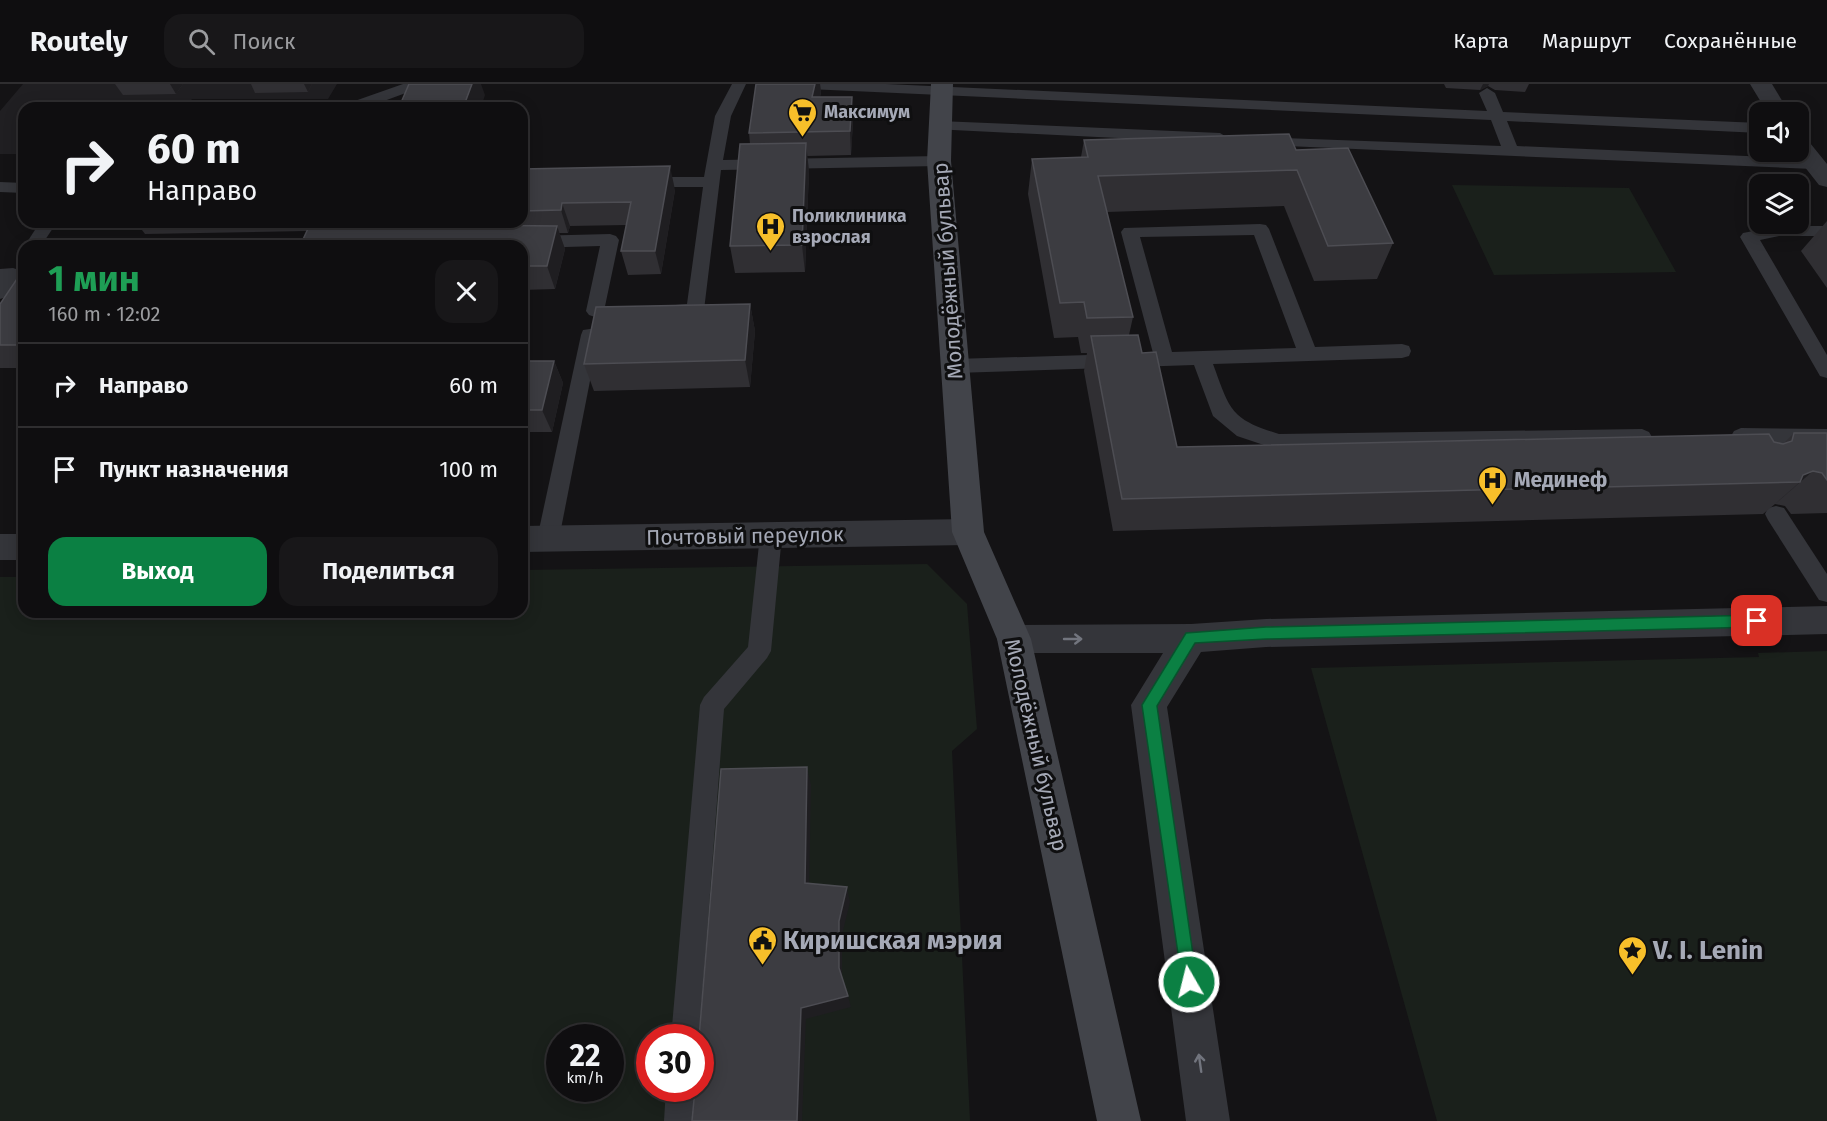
<!DOCTYPE html>
<html lang="ru">
<meta charset="utf-8">
<style>
body{margin:0;font-family:"Fira Sans",sans-serif;background:#181719;color:#f1f3f6;height:100vh;display:flex;flex-direction:column;font-size:22px;white-space:nowrap}
*{box-sizing:border-box;margin:0}
p{font-size:20px;color:#9b9c9f}
.icon{flex:none;width:33px;height:33px;fill:none;stroke:currentColor;stroke-width:2;stroke-linecap:round;stroke-linejoin:round}
.map{position:relative;flex:1;overflow:hidden}
.panel{position:absolute;left:18px;top:156px;width:510px;height:378px;display:flex;flex-direction:column;background:#0f0e10;border-radius:18px;box-shadow:0 3px 15px #0003,0 0 0 2px #2f2e30}
.panel>*{flex:none}
.top-card{position:absolute;left:18px;top:18px;width:510px;height:126px;border-radius:18px;box-shadow:0 3px 15px #0003,0 0 0 2px #2f2e30;background:#0f0e10;color:#f1f3f6;overflow:hidden}
.controls{position:absolute;left:1749px;top:18px;display:grid;gap:12px}
.controls a{display:grid;place-items:center;width:60px;height:60px;border-radius:12px;background:#0f0e10;box-shadow:0 3px 15px #0003,0 0 0 2px #2f2e30;font-size:30px}
.speed{position:absolute;left:546px;top:940px;display:flex;gap:12px;font-size:30px;font-weight:700;text-align:center}
.speed>*{display:grid;place-content:center;width:78px;height:78px;border-radius:50%;background:#0f0e10;box-shadow:0 3px 15px #0003,0 0 0 2px #2f2e30;line-height:1}
.speed small{font-size:15px;font-weight:400}
.speed .limit{border:9px solid #d22;background:#fff;color:#111}
.pin{position:absolute;display:grid;place-items:center;width:51px;height:51px;color:#fff;margin:-26px;border-radius:12px;box-shadow:0 3px 9px #0006}
.me{position:absolute;width:66px;margin:-33px;rotate:352deg;stroke-linejoin:round;filter:drop-shadow(0 0 4px #0008)}
.turn{display:flex;align-items:center;gap:21px;height:126px;padding:0 30px;font-size:27px}
.turn .icon{width:78px;height:78px;stroke-width:2.5}
.turn b{display:block;font-size:42px;line-height:51px}
.round{display:grid;place-items:center;flex:none;width:63px;height:63px;border-radius:18px;background:#181719}
.overview{display:flex;align-items:center;justify-content:space-between;height:102px;padding:0 30px}
h1{font-size:36px;font-weight:700;line-height:45px;color:#1e9e55}
.button{display:flex;gap:12px;margin-top:auto;padding:12px 30px}
.button a{flex:1;height:69px;border-radius:18px;background:#0b8043;color:#fff;font-size:24px;font-weight:700;line-height:69px;text-align:center}
.button a+a{background:#181719;color:#f1f3f6}
ul{padding:0;list-style:none}
li{display:flex;align-items:center;gap:18px;height:84px;padding:0 30px;border-top:2px solid #2f2e30}
li div{flex:1}
li b{display:block;font-size:22px}
li em{font-style:normal}
header{display:flex;align-items:center;gap:36px;box-sizing:border-box;height:84px;padding:0 30px;background:#0f0e10;border-bottom:2px solid #2f2e30}
header strong{font-size:28px}
nav{display:flex;gap:33px;margin-inline-start:auto;font-size:21px}
.search{width:420px;height:54px;background:#181719;display:flex;align-items:center;gap:15px;box-sizing:border-box;padding:0 21px;border-radius:18px;color:#9b9c9f;font-size:22px}
.map>svg:first-child{display:block}
.built{fill:#201f22}
.green{fill:#1a201b;fill-rule:evenodd}
.lines{fill:none;stroke-linecap:round;stroke-linejoin:round}
.lane{fill:#34353a;fill-rule:evenodd}
.street{fill:#34353a;fill-rule:evenodd}
.secondary{fill:#42444a;fill-rule:evenodd}
.wall{fill:#302f33}
.shaded-wall{fill:#1f1e21}
.building{fill:#3c3c41;stroke:#4d4d53;stroke-width:1.5}
.oneway{stroke:#72757e}
.route{fill:#0b8043;stroke:#07532c;stroke-width:1.5}
.labels{text-anchor:middle;stroke-width:6;stroke-linejoin:round;paint-order:stroke}
.far-poi-label{font-size:18px;font-weight:bold;fill:#a5a9b6;stroke:#0f0f10;text-anchor:start}
.street-label{font-size:21px;fill:#a5a9b6;stroke:#0f0f10}
.poi-label{font-size:21px;font-weight:bold;fill:#a5a9b6;stroke:#0f0f10;text-anchor:start}
.near-poi-label{font-size:26px;font-weight:bold;fill:#a5a9b6;stroke:#0f0f10;text-anchor:start}
</style>
<header>
<strong>Routely</strong>
<div class="search"><svg class="icon" aria-label="search" viewBox="0 0 24 24"><circle cx="10" cy="10" r="6"/><path d="M15 15l6 6"/></svg>Поиск</div>
<nav><a>Карта</a><a>Маршрут</a><a>Сохранённые</a></nav>
</header>
<div class="map">
<svg width="1827" height="1037" viewBox="0 0 1827 1037">
<rect width="100%" height="100%" fill="#141315"/>
<!-- built -->
<polygon class="built" points="23,0 337,0 328,15 192,15 186,24 24,24 24,70 0,70 0,27"/>
<!-- green -->
<g class="green">
<polygon points="1452,101 1629,104 1676,188 1494,191"/>
<path d="M927 480 967 520 977 645 952 667 970 1037H0V493H24V528H522V486ZM560 954H610V1005H560ZM650 954H700V1005H650Z"/>
<polygon points="1827,567 1827,1037 1437,1037 1311,584 1759,573 1758,569"/>
</g>
<g class="lines">
<!-- lane -->
<g class="lane">
<polygon points="403,0 424,0 422,3 365,24 196,24 200,19 205,17 349,19"/>
<path d="M732 0H746L731 32 723 76 939 72 947 77 939 82 721 86 704 226 701 230C690 234 675 234 664 230L661 226 664 222 687 220 703 103H643L635 98 643 93H704L715 32Z"/>
<polygon points="779,0 886,0 1487,27 1479,9 1487,4 1495,9 1503,28 1760,39 1760,49 1507,37 1517,62 1813,75 1821,80 1813,85 1262,61 1254,56 1256,53 1501,62 1491,36 786,4"/>
<polygon points="939,37 1220,49 1228,54 1220,59 933,45 931,42 933,39"/>
<polygon points="0,98 24,99 24,109 0,108"/>
<polygon points="40,138 57,138 41,162 24,163"/>
<path d="M1260 140 1266 141 1269 145 1315 263 1402 260 1409 262 1411 267 1409 272 1402 274 1213 280C1230 326 1230 335 1279 350L1642 345 1649 348 1652 353 1649 358 1642 361 1279 366 1237 352 1213 332 1194 281 955 289 948 287 945 282 948 277 955 275 1153 269 1121 148 1124 144ZM1254 151 1296 264 1172 268 1140 153Z"/>
<polygon points="1779,142 1827,142 1827,152 1779,152 1760,156 1827,271 1827,294 1820,292 1740,153 1743,149"/>
<polygon points="610,150 616,152 619,156 604,227 601,231 595,233 589,231 586,227 600,162 531,164 525,162 522,158 525,154 531,152"/>
<polygon points="13,184 19,186 22,190 6,213 0,215 0,185"/>
<polygon points="590,245 597,246 599,251 559,455 556,461 548,464 540,461 537,455 581,251 583,246"/>
<polygon points="1741,344 1827,345 1827,361 1741,360 1734,357 1731,352 1734,347"/>
<polygon points="1776,422 1784,424 1827,490 1827,518 1819,516 1768,436 1765,430 1768,424"/>
<polygon points="771,442 779,445 782,451 771,567 767,574 724,625 699,954 671,954 700,621 704,613 748,563 760,451 763,445"/>
<polygon points="666,1005 696,1005 694,1037 664,1037"/>
</g>
<!-- street -->
<g class="street">
<polygon points="1750,0 1772,0 1789,28 1767,28"/>
<polygon points="1798,52 1806,54 1827,80 1827,103 1819,101 1793,68 1798,68"/>
<polygon points="968,435 979,439 984,448 979,457 968,461 522,468 522,442"/>
<rect x="0" y="450" width="24" height="26"/>
<polygon points="1827,522 1827,550 1266,563 1201,568 1167,623 1230,1037 1186,1037 1131,621 1163,569 1014,569 1002,565 997,555 1002,545 1014,541 1191,540 1266,535"/>
</g>
<!-- secondary -->
<polygon class="secondary" points="931,0 953,0 951,77 984,448 1031,555 1141,1037 1097,1037 997,555 952,448 927,77"/>
</g>
<!-- wall -->
<g class="wall">
<polygon points="115,0 183,0 176,10 123,11"/>
<polygon points="251,0 312,0 308,8 255,9"/>
<polygon points="756,0 820,0 821,8 820,13 853,37 851,71 807,72 809,87 805,188 735,189 730,162 750,60 749,49"/>
<polygon points="1444,0 1529,0 1525,8 1495,6 1488,2 1480,6 1446,4"/>
<polygon points="1084,56 1296,66 1393,159 1377,195 1314,197 1284,122 1107,128 1133,233 1129,251 1142,269 1177,363 1774,358 1783,360 1794,349 1827,349 1827,429 1791,430 1785,422 1775,420 1763,430 1113,447 1084,287 1087,269 1081,269 1078,253 1054,254 1028,110 1032,75 1081,73"/>
<polygon points="522,85 675,106 661,190 628,191 621,167 626,141 570,142 568,149 559,149 565,165 555,205 522,206 522,162 307,147 145,150 136,138 522,138"/>
<polygon points="1827,137 1827,204 1801,167"/>
<polygon points="24,189 24,284 0,284 0,220"/>
<polygon points="750,220 755,247 750,303 594,307 584,280"/>
<polygon points="522,277 554,277 563,299 552,348 522,348"/>
</g>
<!-- shaded-wall -->
<g class="shaded-wall">
<polygon points="170,0 183,0 176,10"/>
<polygon points="304,0 312,0 308,8"/>
<polygon points="472,0 481,0 485,11 481,24 463,24"/>
<polygon points="815,0 820,0 821,8 814,37 812,13"/>
<polygon points="1483,0 1489,0 1488,2 1480,6"/>
<polygon points="852,13 853,37 851,71 850,47"/>
<polygon points="806,59 809,87 805,188 802,161"/>
<polygon points="670,82 675,106 661,190 655,167"/>
<polygon points="562,119 570,142 568,149 561,126"/>
<polygon points="390,138 402,138 410,154 389,140"/>
<polygon points="557,142 565,165 555,205 547,182"/>
<polygon points="750,220 755,247 750,303 745,276"/>
<polygon points="554,277 563,299 552,348 542,326"/>
<polygon points="1813,387 1775,420 1800,398 1803,391"/>
<polygon points="807,683 811,701 809,815 805,799"/>
<polygon points="847,803 850,818 842,851 842,896 839,884 839,837"/>
<polygon points="848,912 851,923 806,935 802,1037 797,1037 801,924"/>
</g>
<!-- building -->
<g class="building">
<polygon points="409,0 472,0 463,24 262,24 262,23 400,21"/>
<polygon points="756,0 815,0 812,13 852,13 850,47 749,49"/>
<polygon points="1289,50 1296,66 1348,64 1393,159 1328,162 1297,86 1098,92 1133,233 1087,234 1084,218 1060,219 1032,75 1088,73 1084,56"/>
<polygon points="806,59 802,161 730,162 740,60"/>
<polygon points="670,82 655,167 621,167 631,118 562,119 561,126 522,127 522,85"/>
<polygon points="311,138 390,138 389,140 557,142 547,182 522,182 522,162 300,162"/>
<polygon points="21,189 24,189 24,261 0,261 0,220"/>
<polygon points="750,220 745,276 584,280 596,223"/>
<polygon points="1138,251 1142,269 1156,268 1177,363 1769,350 1774,358 1783,360 1792,357 1794,349 1827,349 1827,396 1822,389 1813,387 1803,391 1800,398 1122,415 1091,252"/>
<polygon points="522,277 554,277 542,326 522,326"/>
<polygon points="807,683 805,799 847,803 839,837 839,884 848,912 801,924 797,1037 692,1037 695,1005 700,1005 700,954 699,954 721,685"/>
</g>
<!-- one-way arrows -->
<defs><path id="oneway-shaft" d="M-6 0H5M1.5-3L5.5 0L1.5 3" fill="none" stroke-width="1.6" stroke-linecap="round" stroke-linejoin="round" transform="scale(1.5)"/></defs>
<g class="oneway">
<use href="#oneway-shaft" transform="translate(1073 555)"/>
<use href="#oneway-shaft" transform="translate(1200 979) rotate(-98)"/>
</g>
<!-- route -->
<polygon class="route" points="1757,531 1762,533 1764,537 1762,541 1757,543 1266,555 1195,559 1157,622 1197,898 1195,904 1189,907 1183,904 1142,621 1186,549 1266,543"/>
<!-- icons -->
<defs>
<symbol id="supermarket-pin" viewBox="-11 -11 22 30"><path d="M0 17L-7.5 6A9.5 9.5 0 1 1 7.5 6Z" fill="#f7bf2a" stroke="#0f0f10"/><path d="M-6-5.5h2.5l.6 2H6L4.5 2H-2.5L-4.4-4H-6ZM-1.5 3.2a1.3 1.3 0 1 0 .1 0ZM3 3.2a1.3 1.3 0 1 0 .1 0Z" fill="#111"/></symbol>
<symbol id="hospital-pin" viewBox="-11 -11 22 30"><path d="M0 17L-7.5 6A9.5 9.5 0 1 1 7.5 6Z" fill="#f7bf2a" stroke="#0f0f10"/><path d="M-5-5h3v3.5h4V-5h3V5h-3V1.5h-4V5h-3Z" fill="#111"/></symbol>
<symbol id="civic-pin" viewBox="-11 -11 22 30"><path d="M0 17L-7.5 6A9.5 9.5 0 1 1 7.5 6Z" fill="#f7bf2a" stroke="#0f0f10"/><path d="M-.6-6.5H3V-4.5H.6V-3L4-1V1h2V6H-6V1h2V-1L-.6-3ZM-1.2 2.5V6h2.4V2.5Z" fill="#111"/></symbol>
<symbol id="sight-pin" viewBox="-11 -11 22 30"><path d="M0 17L-7.5 6A9.5 9.5 0 1 1 7.5 6Z" fill="#f7bf2a" stroke="#0f0f10"/><path d="M0-6L1.8-2.2L6-1.7L2.9 1.2L3.7 5.4L0 3.3L-3.7 5.4L-2.9 1.2L-6-1.7L-1.8-2.2Z" fill="#111"/></symbol>
</defs>
<g fill-rule="evenodd">
<use href="#supermarket-pin" x="786" y="12" width="33" height="45"/>
<use href="#hospital-pin" x="754" y="126" width="33" height="45"/>
<use href="#hospital-pin" x="1476" y="380" width="33" height="45"/>
<use href="#civic-pin" x="746" y="840" width="33" height="45"/>
<use href="#sight-pin" x="1616" y="850" width="33" height="45"/>
</g>
<g class="labels">
<!-- far-poi labels -->
<g class="far-poi-label">
<text x="824" y="34">Максимум</text>
<text x="792" y="138">Поликлиника<tspan x="792" dy="21">взрослая</tspan></text>
</g>
<!-- street labels -->
<g class="street-label">
<text transform="translate(948 187) rotate(-94)" y="7">Молодёжный бульвар</text>
<text transform="translate(745 452) rotate(-1)" y="7">Почтовый переулок</text>
<text transform="translate(1036 661) rotate(77)" y="7">Молодёжный бульвар</text>
</g>
<!-- poi labels -->
<g class="poi-label">
<text x="1514" y="403">Мединеф</text>
</g>
<!-- near-poi labels -->
<g class="near-poi-label">
<text x="783" y="865">Киришская мэрия</text>
<text x="1653" y="875">V. I. Lenin</text>
</g>
</g>
</svg>
<div class="controls">
<a><svg class="icon" aria-label="sound" viewBox="0 0 24 24"><path d="M4 9h4l5-4v14l-5-4H4zM17 9q2 3 0 6"/></svg></a>
<a><svg class="icon" aria-label="layers" viewBox="0 0 24 24"><path d="M12 4l9 5-9 5-9-5zM3 14l9 5 9-5"/></svg></a>
</div>
<div class="speed"><div>22<small>km/h</small></div><div class="limit">30</div></div>
<div class="pin" style="left:1757px;top:537px;background:#d93025"><svg class="icon" aria-label="arrive" viewBox="0 0 24 24"><path d="M6 21V4h12l-3 4 3 4H6"/></svg></div>
<svg class="me" style="left:1189px;top:898px" viewBox="-20 -20 40 40"><circle r="17" fill="#0b8043" stroke="#fff" stroke-width="3"/><path d="M0-11L8 9 0 5-8 9z" fill="#fff"/></svg>
<div class="top-card">
<div class="turn"><svg class="icon" aria-label="right" viewBox="0 0 24 24"><path d="M7 20v-9h11M14 6l5 5-5 5"/></svg><div><b>60 m</b>Направо</div></div>
</div>
<section class="panel">
<div class="overview"><div><h1>1 мин</h1><p>160 m · 12:02</p></div><a class="round"><svg class="icon" aria-label="close" viewBox="0 0 24 24"><path d="M6 6l12 12M18 6L6 18"/></svg></a></div>
<ul>
<li><svg class="icon" aria-label="right" viewBox="0 0 24 24"><path d="M7 20v-9h11M14 6l5 5-5 5"/></svg><div><b>Направо</b></div><em>60 m</em></li>
<li><svg class="icon" aria-label="arrive" viewBox="0 0 24 24"><path d="M6 21V4h12l-3 4 3 4H6"/></svg><div><b>Пункт назначения</b></div><em>100 m</em></li>
</ul>
<div class="button"><a>Выход</a><a>Поделиться</a></div>
</section>
</div>
